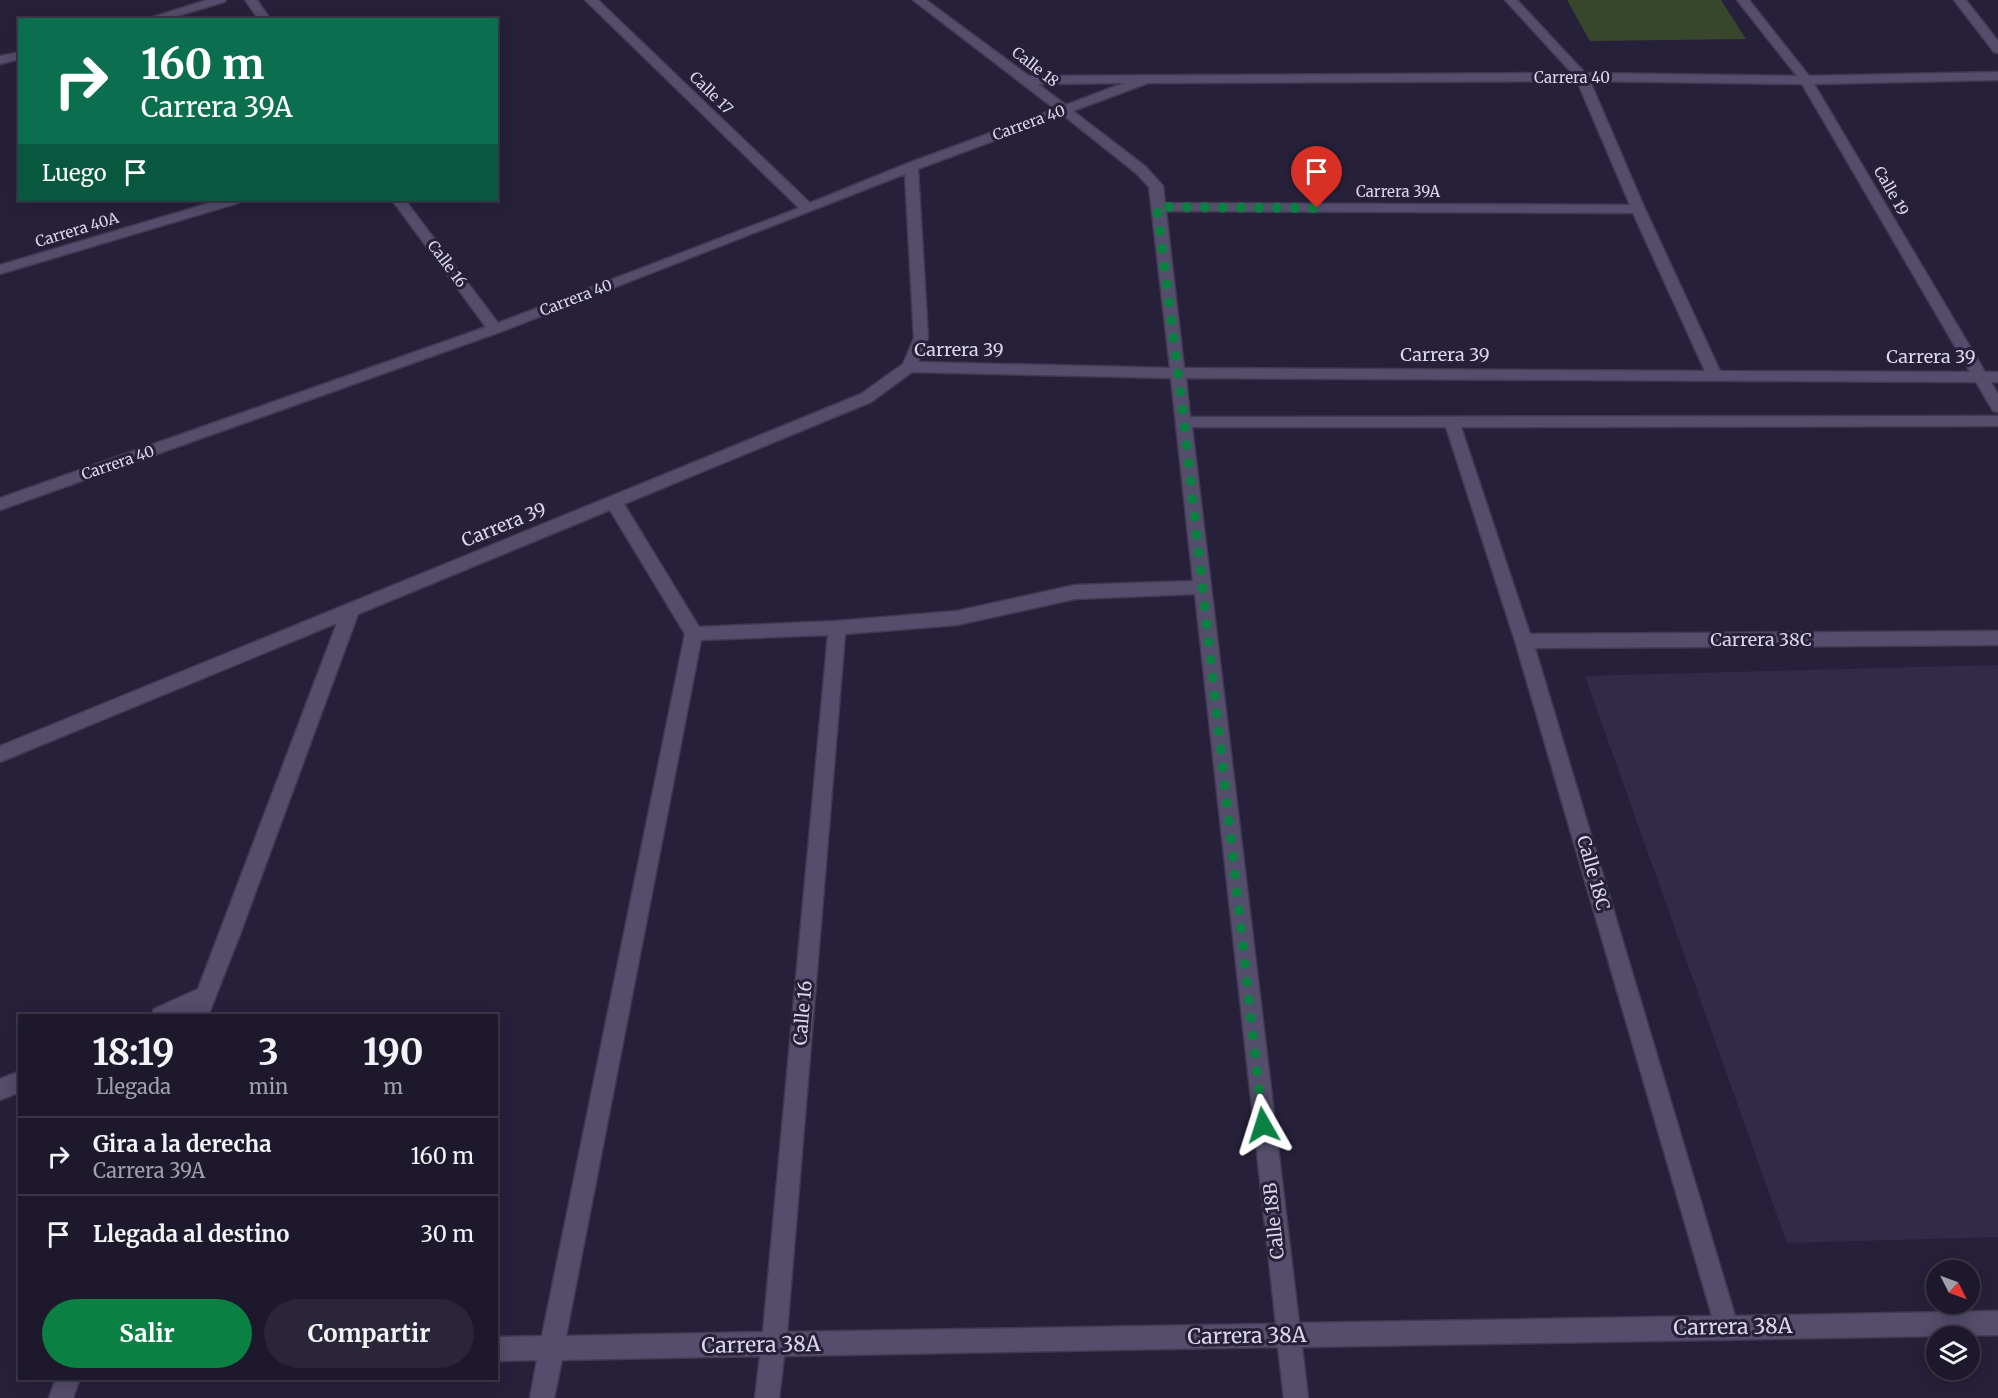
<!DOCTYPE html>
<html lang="es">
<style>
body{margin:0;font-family:Merriweather,serif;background:#2a2538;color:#f1f3f6;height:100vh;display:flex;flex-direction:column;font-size:22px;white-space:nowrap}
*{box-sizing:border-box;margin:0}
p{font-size:20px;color:#a0a0a9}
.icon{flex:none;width:33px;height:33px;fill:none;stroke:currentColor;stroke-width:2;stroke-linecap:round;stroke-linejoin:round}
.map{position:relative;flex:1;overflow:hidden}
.details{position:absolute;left:18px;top:1014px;width:480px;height:366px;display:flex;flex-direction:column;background:#1d182c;border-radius:0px;box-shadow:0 3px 15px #0003,0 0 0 2px #3b3748}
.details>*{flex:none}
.hud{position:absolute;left:18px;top:18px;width:480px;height:183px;border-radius:0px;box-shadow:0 3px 15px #0003,0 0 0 2px #3b3748;background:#0b6e4f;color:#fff;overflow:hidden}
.needle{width:39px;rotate:132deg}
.tools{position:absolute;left:1926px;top:1260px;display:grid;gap:12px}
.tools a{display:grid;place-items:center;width:54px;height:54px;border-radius:50%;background:#1d182c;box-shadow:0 3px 15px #0003,0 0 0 2px #3b3748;font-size:30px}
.pin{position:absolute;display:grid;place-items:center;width:51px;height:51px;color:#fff;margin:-62px -26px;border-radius:50% 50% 50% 0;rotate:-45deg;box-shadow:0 0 6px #0007}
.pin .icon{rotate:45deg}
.me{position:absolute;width:66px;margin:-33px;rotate:354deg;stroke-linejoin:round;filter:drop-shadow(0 0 4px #0008)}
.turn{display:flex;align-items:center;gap:21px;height:126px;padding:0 24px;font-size:27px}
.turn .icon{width:78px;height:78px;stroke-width:2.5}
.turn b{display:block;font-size:42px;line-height:51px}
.then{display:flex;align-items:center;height:57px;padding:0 24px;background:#0003;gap:12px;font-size:22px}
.eta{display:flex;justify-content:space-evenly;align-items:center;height:102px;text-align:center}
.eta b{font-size:36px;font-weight:700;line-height:42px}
.cta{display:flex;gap:12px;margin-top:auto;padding:12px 24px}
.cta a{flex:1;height:69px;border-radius:36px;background:#0b8043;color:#fff;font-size:24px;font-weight:700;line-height:69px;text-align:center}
.cta a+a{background:#2a2538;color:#f1f3f6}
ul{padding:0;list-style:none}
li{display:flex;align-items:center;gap:18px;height:78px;padding:0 24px;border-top:2px solid #3b3748}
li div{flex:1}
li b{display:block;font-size:22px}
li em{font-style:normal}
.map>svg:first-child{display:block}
.built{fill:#332a4a}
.green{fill:#38472c}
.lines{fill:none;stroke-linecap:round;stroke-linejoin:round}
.minor-casing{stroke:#413a50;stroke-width:3}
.minor{fill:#544d6b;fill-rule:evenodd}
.route{stroke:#0b8043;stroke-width:10;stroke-dasharray:0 18}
.labels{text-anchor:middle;stroke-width:6;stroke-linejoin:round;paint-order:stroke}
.far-street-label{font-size:15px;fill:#dbd7e9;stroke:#27203a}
.street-label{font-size:18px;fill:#dbd7e9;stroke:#27203a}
.near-street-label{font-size:21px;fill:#dbd7e9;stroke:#27203a}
</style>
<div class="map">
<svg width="1998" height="1398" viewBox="0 0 1998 1398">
<rect width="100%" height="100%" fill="#27203a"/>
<!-- built -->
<polygon class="built" points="1998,665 1998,1237 1787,1243 1585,676"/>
<!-- green -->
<polygon class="green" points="1567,0 1721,0 1746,39 1590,41"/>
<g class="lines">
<defs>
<g id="minor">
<polygon points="207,0 226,0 224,2 164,20 143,20"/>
<polygon points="245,0 257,0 271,20 259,20"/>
<path d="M585 0H598L810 203 906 164 1055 109 913 0H926L1029 76 1572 73 1505 0H1517L1585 73 1797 76 1737 0H1749L1809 76 1998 72V80L1814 84 1985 372H1998V382H1991L1998 394V412L1993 411 1976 382 1186 378 1190 417 1998 416V426L1461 427 1530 634 1998 631V645L1535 648 1735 1316 1998 1311V1335L1302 1347 1308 1398H1284L1278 1347 784 1356 779 1398H755L760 1356 562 1360 554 1398H530L537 1360 496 1361V1337L542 1336 685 634 610 510 358 614 239 937 208 1016H151L154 1009 198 989 337 623 0 762V746L861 394 903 364 914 338 905 174 500 332 0 510V498L486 327 392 200H405L498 323 799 208ZM1577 81 1630 205 1165 203 1163 186 1146 167 1073 111 1148 83ZM1590 81 1802 84 1970 372 1720 371 1645 209ZM1124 83 1066 105 1038 84ZM1063 115 1136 173 1149 187 1170 368 918 362 928 338 918 169ZM1166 211 1633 213 1705 371 1184 368ZM912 372 1171 378 1193 581 1075 585 957 611 837 621 699 627 624 504 871 402ZM1192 427H1446L1515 641 1712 1316 1299 1323ZM1195 594 1276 1324 787 1332 845 634 957 625 1075 599ZM828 635 763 1332 566 1336 701 640Z"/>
<polygon points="1954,0 1966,0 1998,41 1998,53 1994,52"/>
<polygon points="20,52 20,59 0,64 0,56"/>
<polygon points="220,200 240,200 238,203 0,274 0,265"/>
<polygon points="20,1071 20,1092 0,1100 0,1079"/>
<polygon points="56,1378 80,1378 73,1398 49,1398"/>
</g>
</defs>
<!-- minor casing -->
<use href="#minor" class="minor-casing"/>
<!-- minor -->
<use href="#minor" class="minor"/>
</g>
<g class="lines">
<!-- route -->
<polyline class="route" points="1263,1125 1184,422 1157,207 1317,208"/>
</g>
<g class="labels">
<!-- far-street labels -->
<g class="far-street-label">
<text transform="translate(1035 67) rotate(38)" y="5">Calle 18</text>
<text x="1572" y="83">Carrera 40</text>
<text transform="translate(711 93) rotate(44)" y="5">Calle 17</text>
<text transform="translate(1029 123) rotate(-20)" y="5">Carrera 40</text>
<text transform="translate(1891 191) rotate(60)" y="5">Calle 19</text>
<text x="1398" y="197">Carrera 39A</text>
<text transform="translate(77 230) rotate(-17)" y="5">Carrera 40A</text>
<text transform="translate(447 264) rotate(53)" y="5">Calle 16</text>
<text transform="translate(576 298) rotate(-21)" y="5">Carrera 40</text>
<text transform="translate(118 463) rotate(-19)" y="5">Carrera 40</text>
</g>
<!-- street labels -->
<g class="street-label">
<text x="959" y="356">Carrera 39</text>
<text x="1445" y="361">Carrera 39</text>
<text x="1931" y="363">Carrera 39</text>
<text transform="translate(504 525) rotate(-22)" y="6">Carrera 39</text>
<text x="1761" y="646">Carrera 38C</text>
<text transform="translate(1593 873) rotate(74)" y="6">Calle 18C</text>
<text transform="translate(803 1013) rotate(-85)" y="6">Calle 16</text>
<text transform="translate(1274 1221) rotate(-96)" y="6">Calle 18B</text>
</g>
<!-- near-street labels -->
<g class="near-street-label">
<text transform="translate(1733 1327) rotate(-1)" y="7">Carrera 38A</text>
<text transform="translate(1247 1336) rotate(-1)" y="7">Carrera 38A</text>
<text transform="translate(761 1345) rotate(-1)" y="7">Carrera 38A</text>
</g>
</g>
</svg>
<div class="tools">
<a><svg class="needle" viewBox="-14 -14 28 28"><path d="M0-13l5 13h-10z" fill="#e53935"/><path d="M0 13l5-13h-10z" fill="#a0a0a9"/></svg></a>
<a><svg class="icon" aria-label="layers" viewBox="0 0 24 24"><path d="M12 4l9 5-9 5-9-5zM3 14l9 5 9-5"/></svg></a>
</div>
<div class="pin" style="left:1317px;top:208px;background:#d93025"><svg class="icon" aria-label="arrive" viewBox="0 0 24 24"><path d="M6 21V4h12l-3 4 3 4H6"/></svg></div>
<svg class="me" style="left:1263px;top:1125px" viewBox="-20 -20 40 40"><path d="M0-17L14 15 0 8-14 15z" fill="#0b8043" stroke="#fff" stroke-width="4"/></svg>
<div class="hud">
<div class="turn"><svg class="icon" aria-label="right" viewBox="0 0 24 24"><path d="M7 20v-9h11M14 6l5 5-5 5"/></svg><div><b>160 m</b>Carrera 39A</div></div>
<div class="then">Luego<svg class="icon" aria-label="arrive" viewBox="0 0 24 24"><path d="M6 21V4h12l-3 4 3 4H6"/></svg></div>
</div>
<section class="details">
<div class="eta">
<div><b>18:19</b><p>Llegada</p></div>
<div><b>3</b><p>min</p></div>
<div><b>190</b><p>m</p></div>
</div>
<ul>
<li><svg class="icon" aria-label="right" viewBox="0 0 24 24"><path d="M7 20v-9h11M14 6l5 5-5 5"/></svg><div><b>Gira a la derecha</b><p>Carrera 39A</p></div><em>160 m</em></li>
<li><svg class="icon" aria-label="arrive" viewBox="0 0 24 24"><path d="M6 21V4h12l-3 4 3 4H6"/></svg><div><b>Llegada al destino</b></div><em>30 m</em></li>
</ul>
<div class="cta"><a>Salir</a><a>Compartir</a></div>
</section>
</div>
